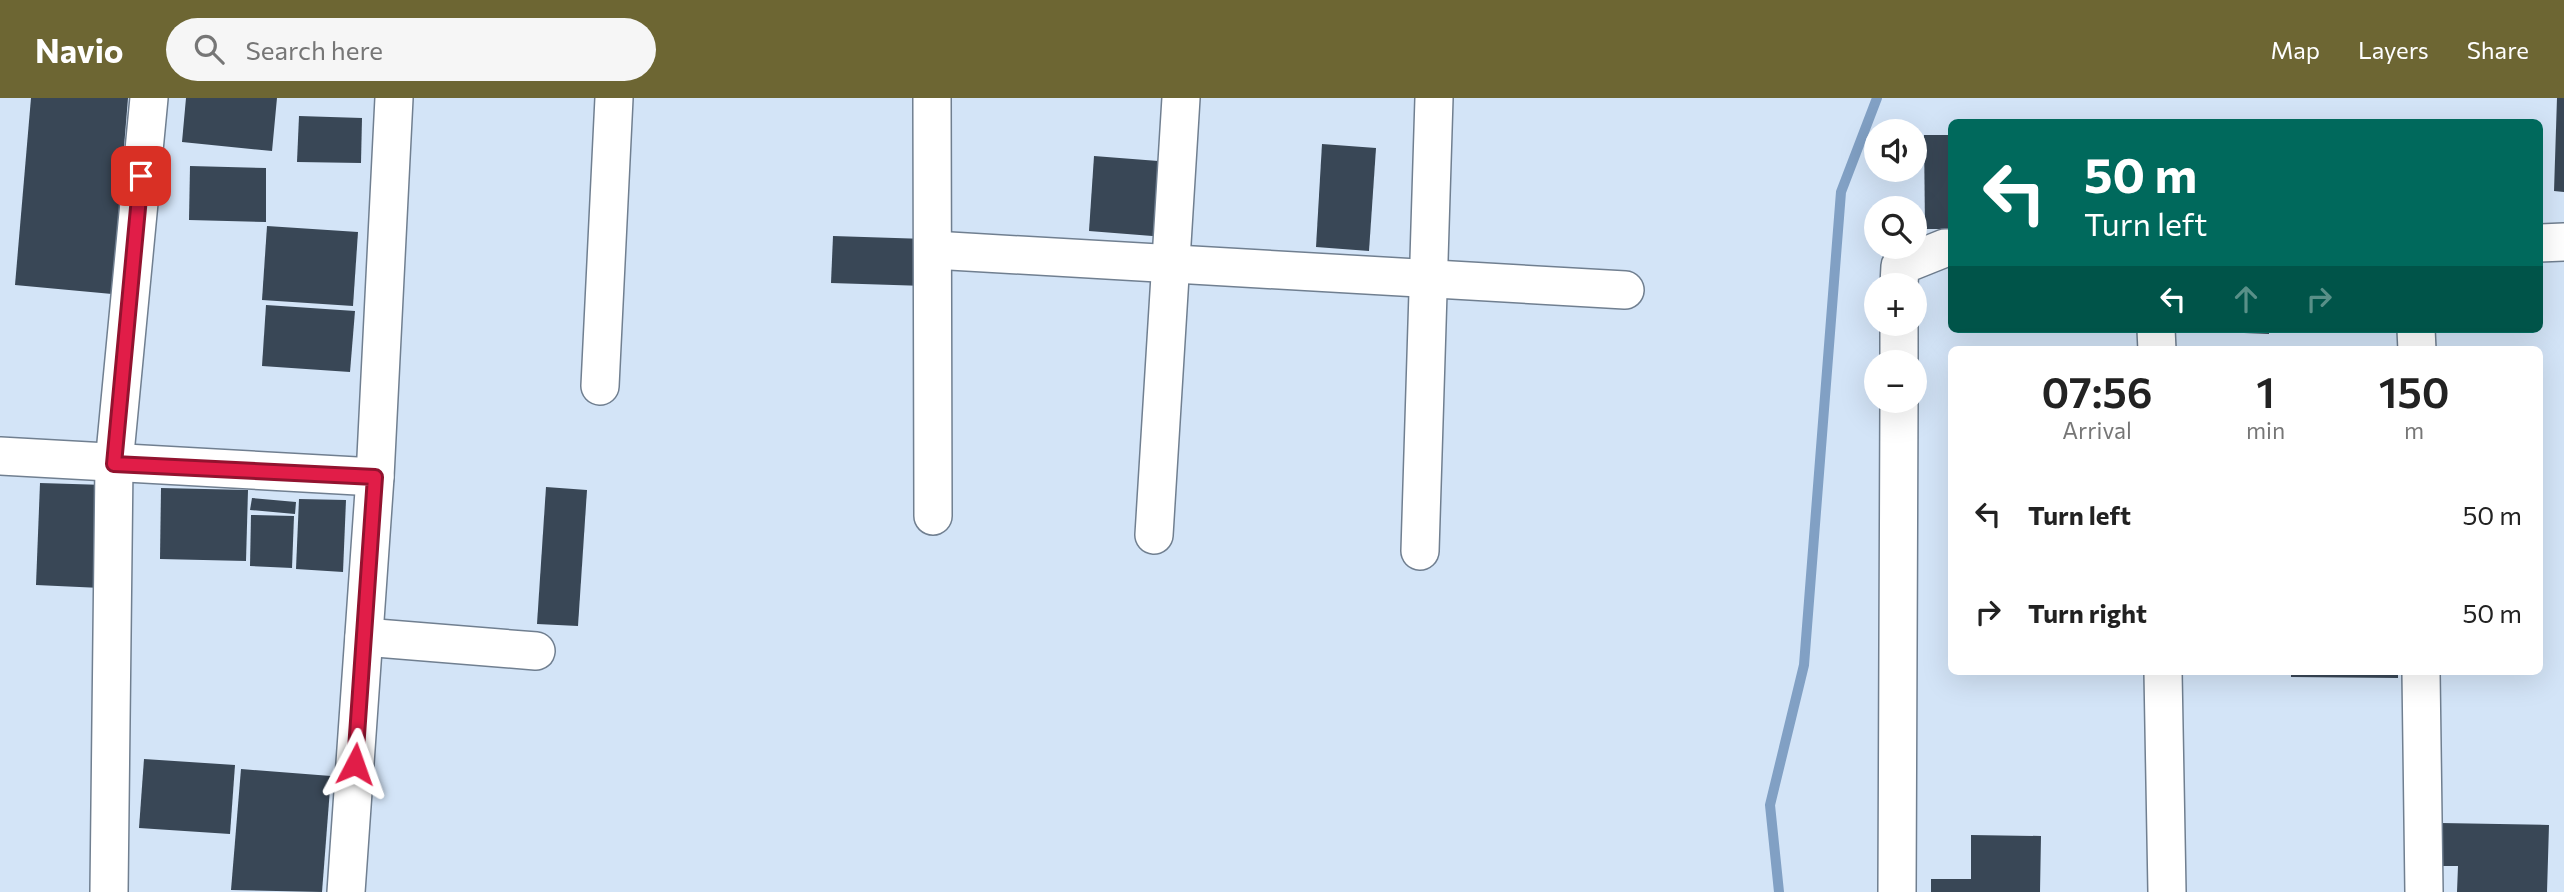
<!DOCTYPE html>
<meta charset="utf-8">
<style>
body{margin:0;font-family:Commissioner,sans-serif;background:#f6f6f6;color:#222;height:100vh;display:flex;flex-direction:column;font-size:26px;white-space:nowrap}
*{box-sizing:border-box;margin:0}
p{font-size:23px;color:#767676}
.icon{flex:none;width:38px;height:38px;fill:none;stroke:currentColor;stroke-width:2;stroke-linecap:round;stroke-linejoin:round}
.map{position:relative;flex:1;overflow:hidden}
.details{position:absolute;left:1948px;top:248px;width:595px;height:329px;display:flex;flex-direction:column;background:#fff;border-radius:10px;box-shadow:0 7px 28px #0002}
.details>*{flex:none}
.guide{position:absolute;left:1948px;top:21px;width:595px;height:214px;border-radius:10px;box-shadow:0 7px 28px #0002;background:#00695c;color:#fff;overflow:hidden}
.buttons{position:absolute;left:1864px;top:21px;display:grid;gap:14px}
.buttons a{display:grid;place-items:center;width:63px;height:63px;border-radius:50%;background:#fff;box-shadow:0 7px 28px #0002;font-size:35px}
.pin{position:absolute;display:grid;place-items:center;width:60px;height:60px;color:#fff;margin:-30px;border-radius:14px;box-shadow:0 4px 10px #0006}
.me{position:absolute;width:77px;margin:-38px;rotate:4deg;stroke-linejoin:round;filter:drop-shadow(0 0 5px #0008)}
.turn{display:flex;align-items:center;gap:24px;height:147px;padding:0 21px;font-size:32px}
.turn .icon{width:91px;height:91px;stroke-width:2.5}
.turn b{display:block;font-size:49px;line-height:60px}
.lanes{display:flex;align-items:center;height:66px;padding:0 21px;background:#0003;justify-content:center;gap:35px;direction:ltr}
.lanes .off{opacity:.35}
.eta{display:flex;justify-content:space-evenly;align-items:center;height:119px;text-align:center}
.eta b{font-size:42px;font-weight:600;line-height:49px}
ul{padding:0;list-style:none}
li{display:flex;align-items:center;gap:21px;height:98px;padding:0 21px}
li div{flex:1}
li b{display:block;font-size:26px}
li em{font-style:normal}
header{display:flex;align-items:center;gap:42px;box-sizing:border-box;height:98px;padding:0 35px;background:#6d6633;color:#fff}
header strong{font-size:33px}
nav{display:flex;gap:38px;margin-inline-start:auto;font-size:24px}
.search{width:490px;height:63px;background:#f6f6f6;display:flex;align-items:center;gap:18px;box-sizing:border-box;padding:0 24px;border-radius:38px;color:#767676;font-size:26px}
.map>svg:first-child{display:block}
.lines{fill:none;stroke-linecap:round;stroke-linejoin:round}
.stream{stroke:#81a0c4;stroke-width:10}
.building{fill:#394756}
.minor-casing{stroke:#707f90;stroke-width:40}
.minor{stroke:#fff;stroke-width:37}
.route-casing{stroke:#92132f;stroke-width:18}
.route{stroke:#e11d48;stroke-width:12}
</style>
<header>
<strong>Navio</strong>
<div class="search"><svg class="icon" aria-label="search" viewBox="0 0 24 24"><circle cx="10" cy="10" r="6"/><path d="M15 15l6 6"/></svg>Search here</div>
<nav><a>Map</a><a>Layers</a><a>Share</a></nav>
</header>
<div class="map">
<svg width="2564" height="794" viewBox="0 0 2564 794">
<rect width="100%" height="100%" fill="#d3e4f7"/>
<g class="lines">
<!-- stream -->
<polyline class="stream" points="1779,794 1770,707 1804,567 1841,94 1877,0"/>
</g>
<!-- building -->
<g class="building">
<polygon points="31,0 128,0 112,196 15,187"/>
<polygon points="186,0 277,0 272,53 182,44"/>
<polygon points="2557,0 2564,0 2564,94 2554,93"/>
<polygon points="299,18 362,20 361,65 297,64"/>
<polygon points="1924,37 1951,37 1951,131 1925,131"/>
<polygon points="1322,46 1376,50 1369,153 1316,149"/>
<polygon points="1094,58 1171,64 1165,139 1089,133"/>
<polygon points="190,68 266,70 266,124 189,122"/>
<polygon points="267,128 358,134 353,208 262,202"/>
<polygon points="833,138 926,141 925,188 831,185"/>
<polygon points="266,207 355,213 350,274 262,268"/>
<polygon points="2194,231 2269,231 2269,236 2194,233"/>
<polygon points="40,385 105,387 101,490 36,487"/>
<polygon points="546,389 587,392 578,528 537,526"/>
<polygon points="161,390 248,392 246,463 160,461"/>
<polygon points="252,400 296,404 295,416 250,412"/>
<polygon points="299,401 346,402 343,474 296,471"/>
<polygon points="251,417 294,418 292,470 250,468"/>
<polygon points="2291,574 2398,574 2398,580 2291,579"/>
<polygon points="144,661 235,667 230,736 139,730"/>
<polygon points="241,671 331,678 322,794 231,792"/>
<polygon points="2441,725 2549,727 2547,794 2457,794 2458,768 2440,768"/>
<polygon points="1971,737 2041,738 2040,794 1931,794 1931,781 1971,781"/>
</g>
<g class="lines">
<defs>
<g id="minor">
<polyline points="932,0 933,418"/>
<polyline points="2539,145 2564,144"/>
<polyline points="933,152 1625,192"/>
<polyline points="1899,187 1900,168 1945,150 1951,150"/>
<polyline points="2156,231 2157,252"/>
<polyline points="2416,231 2417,252"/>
<polyline points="1899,264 1899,226"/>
<polyline points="600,288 614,0"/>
<polyline points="0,358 375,379"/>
<polyline points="1154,437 1181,0"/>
<polyline points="1420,453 1434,0"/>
<polyline points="364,539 536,553"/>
<polyline points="2163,574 2167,794"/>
<polyline points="2421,574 2424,794"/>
<polyline points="109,794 114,366 149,0"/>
<polyline points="346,794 375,379 394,0"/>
<polyline points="1897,794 1899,303"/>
</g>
</defs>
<!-- minor casing -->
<use href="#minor" class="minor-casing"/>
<!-- minor -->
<use href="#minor" class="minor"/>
</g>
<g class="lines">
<defs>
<polyline id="route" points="141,78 114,366 375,379 355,666"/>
</defs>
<!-- route casing -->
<use href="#route" class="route-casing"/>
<!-- route -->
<use href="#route" class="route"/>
</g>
</svg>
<div class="buttons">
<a><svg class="icon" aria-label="sound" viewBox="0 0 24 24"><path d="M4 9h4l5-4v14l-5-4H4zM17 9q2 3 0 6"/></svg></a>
<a><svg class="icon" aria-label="search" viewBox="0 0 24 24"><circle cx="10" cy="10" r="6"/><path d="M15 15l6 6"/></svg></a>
<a>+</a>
<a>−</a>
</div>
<div class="pin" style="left:141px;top:78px;background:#d93025"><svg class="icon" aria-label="arrive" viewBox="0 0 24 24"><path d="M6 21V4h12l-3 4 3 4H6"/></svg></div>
<svg class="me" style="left:355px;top:666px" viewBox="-20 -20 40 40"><path d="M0-17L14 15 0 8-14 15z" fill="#e11d48" stroke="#fff" stroke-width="4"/></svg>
<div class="guide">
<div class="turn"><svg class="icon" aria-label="left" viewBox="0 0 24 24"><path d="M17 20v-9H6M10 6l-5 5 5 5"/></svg><div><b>50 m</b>Turn left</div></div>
<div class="lanes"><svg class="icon" aria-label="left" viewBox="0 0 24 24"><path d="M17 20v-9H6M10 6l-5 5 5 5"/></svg><svg class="icon off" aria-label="ahead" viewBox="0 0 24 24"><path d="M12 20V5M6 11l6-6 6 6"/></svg><svg class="icon off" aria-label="right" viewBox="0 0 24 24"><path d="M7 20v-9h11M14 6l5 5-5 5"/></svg></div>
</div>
<section class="details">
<div class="eta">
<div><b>07:56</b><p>Arrival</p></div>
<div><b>1</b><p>min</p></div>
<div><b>150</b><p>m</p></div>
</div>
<ul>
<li><svg class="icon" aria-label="left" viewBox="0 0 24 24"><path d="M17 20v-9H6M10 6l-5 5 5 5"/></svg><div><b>Turn left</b></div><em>50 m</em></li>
<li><svg class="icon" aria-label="right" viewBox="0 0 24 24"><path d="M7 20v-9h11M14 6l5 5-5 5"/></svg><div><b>Turn right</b></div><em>50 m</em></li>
</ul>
</section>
</div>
